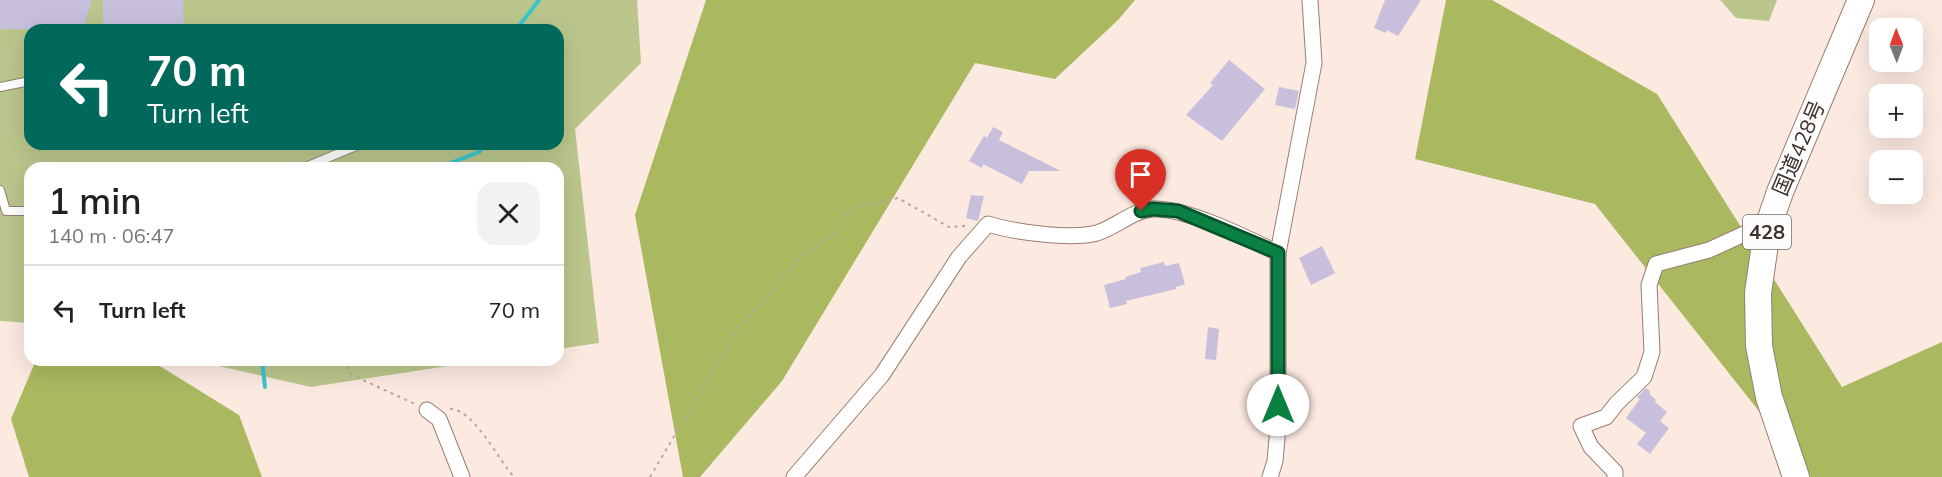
<!DOCTYPE html>
<meta charset="utf-8">
<style>
body{margin:0;font-family:Mulish,"Noto Sans JP",sans-serif;background:#f2f2f2;color:#222;height:100vh;display:flex;flex-direction:column;font-size:22px;white-space:nowrap}
*{box-sizing:border-box;margin:0}
p{font-size:20px;color:#767676}
.icon{flex:none;width:33px;height:33px;fill:none;stroke:currentColor;stroke-width:2;stroke-linecap:round;stroke-linejoin:round}
.map{position:relative;flex:1;overflow:hidden}
.sheet{position:absolute;left:24px;top:162px;width:540px;height:204px;display:flex;flex-direction:column;background:#fff;border-radius:18px;box-shadow:0 6px 24px #0002}
.sheet>*{flex:none}
.hud{position:absolute;left:24px;top:24px;width:540px;height:126px;border-radius:18px;box-shadow:0 6px 24px #0002;background:#00695c;color:#fff;overflow:hidden}
.needle{width:39px;rotate:359deg}
.tools{position:absolute;left:1869px;top:18px;display:grid;gap:12px}
.tools a{display:grid;place-items:center;width:54px;height:54px;border-radius:12px;background:#fff;box-shadow:0 6px 24px #0002;font-size:30px}
.pin{position:absolute;display:grid;place-items:center;width:51px;height:51px;color:#fff;margin:-62px -26px;border-radius:50% 50% 50% 0;rotate:-45deg;box-shadow:0 0 6px #0007}
.pin .icon{rotate:45deg}
.me{position:absolute;width:66px;margin:-33px;rotate:0deg;stroke-linejoin:round;filter:drop-shadow(0 0 4px #0008)}
.turn{display:flex;align-items:center;gap:21px;height:126px;padding:0 24px;font-size:27px}
.turn .icon{width:78px;height:78px;stroke-width:2.5}
.turn b{display:block;font-size:42px;line-height:51px}
.round{display:grid;place-items:center;flex:none;width:63px;height:63px;border-radius:18px;background:#f2f2f2}
.overview{display:flex;align-items:center;justify-content:space-between;height:102px;padding:0 24px}
h1{font-size:36px;font-weight:600;line-height:45px}
ul{padding:0;list-style:none}
li{display:flex;align-items:center;gap:18px;height:90px;padding:0 24px;border-top:2px solid #e0e0e0}
li div{flex:1}
li b{display:block;font-size:22px}
li em{font-style:normal}
.map>svg:first-child{display:block}
.green{fill:#bac68c;fill-rule:evenodd}
.forest{fill:#aab960}
.lines{fill:none;stroke-linecap:round;stroke-linejoin:round}
.stream{stroke:#39c7ce;stroke-width:4}
.building{fill:#c7bfdb}
.service-casing{stroke:#987d6f;stroke-width:10}
.minor-casing{stroke:#987d6f;stroke-width:17}
.trunk-casing{stroke:#987d6f;stroke-width:28}
.path{stroke:#b6a69e;stroke-width:2;stroke-dasharray:3 4.5;stroke-linecap:butt}
.service{stroke:#fff;stroke-width:8}
.minor{stroke:#fff;stroke-width:15}
.trunk{stroke:#fff;stroke-width:26}
.route-casing{stroke:#07532c;stroke-width:15}
.route{stroke:#0b8043;stroke-width:10}
.labels{text-anchor:middle;stroke-width:5;stroke-linejoin:round;paint-order:stroke}
.shield{fill:#fbfcfb;stroke:#756e69;stroke-width:1.5}
.shield-label{font-size:20px;font-weight:bold;fill:#3c312b}
.street-label{font-size:21px;fill:#3c312b;stroke:#fbfcfb}
</style>
<div class="map">
<svg width="1942" height="477" viewBox="0 0 1942 477">
<rect width="100%" height="100%" fill="#fceae1"/>
<!-- green -->
<g class="green">
<path d="M0 0H637L641 63 575 129 599 343 558 349V168H30V323L0 321ZM30 30H558V144H30Z"/>
<polygon points="1720,0 1777,0 1769,21 1736,18"/>
<polygon points="192,360 487,360 311,387"/>
</g>
<!-- forest -->
<g class="forest">
<polygon points="706,0 1135,0 1118,20 1055,79 975,63 782,381 700,477 683,477 635,215"/>
<polygon points="1446,0 1492,0 1657,94 1842,387 1942,342 1942,477 1811,477 1595,204 1415,159"/>
<polygon points="36,360 150,360 239,415 262,477 29,477 11,419"/>
</g>
<g class="lines">
<!-- stream -->
<g class="stream">
<polyline points="516,30 539,0"/>
<polyline points="438,168 479,152 485,146 483,144"/>
<polyline points="262,360 265,387"/>
</g>
</g>
<!-- building -->
<g class="building">
<polygon points="0,0 92,0 83,30 0,29"/>
<polygon points="103,0 183,0 184,30 103,30"/>
<polygon points="1385,0 1421,0 1398,36 1387,30 1386,33 1374,28"/>
<polygon points="1229,60 1265,89 1222,141 1186,115 1213,85 1210,83"/>
<polygon points="1279,87 1299,91 1295,109 1275,105"/>
<polygon points="993,127 1003,132 999,140 1061,171 1029,171 1022,184 983,164 982,168 969,161 984,136 987,138"/>
<polygon points="971,195 984,196 978,221 966,218"/>
<polygon points="1322,246 1335,273 1311,285 1299,258"/>
<polygon points="1164,262 1165,266 1179,263 1185,284 1176,287 1176,289 1126,301 1127,304 1110,308 1104,285 1126,279 1125,277 1141,272 1140,268"/>
<polygon points="1208,327 1219,329 1216,360 1205,359"/>
<polygon points="1646,388 1651,392 1649,394 1656,400 1655,402 1667,412 1660,421 1669,428 1650,454 1637,444 1646,433 1626,418 1640,399 1637,397"/>
</g>
<g class="lines">
<defs>
<g id="service">
<polyline points="0,87 30,81"/>
<polyline points="303,168 361,144"/>
<polyline points="0,190 6,211 30,211"/>
</g>
<g id="minor">
<polyline points="427,410 439,419 462,477"/>
<path d="M794 477 882 375 959 257 988 224C1013 232 1072 240 1097 233 1116 227 1132 211 1152 209 1186 207 1247 238 1278 253"/>
<polyline points="1270,477 1275,461 1278,427 1278,253 1314,63 1310,0"/>
<polyline points="1615,477 1615,472 1591,447 1581,426 1606,417 1617,403 1644,377 1652,352 1649,285 1656,264 1709,250 1757,228 1767,230"/>
</g>
<polyline id="trunk" points="1796,477 1769,397 1759,346 1758,293 1767,230 1780,192 1861,0"/>
</defs>
<!-- service casing -->
<use href="#service" class="service-casing"/>
<!-- minor casing -->
<use href="#minor" class="minor-casing"/>
<!-- trunk casing -->
<use href="#trunk" class="trunk-casing"/>
<!-- path -->
<g class="path">
<polyline points="331,360 332,365"/>
<polyline points="343,360 352,375 415,404"/>
<path d="M450 409C474 409 499 461 514 477"/>
<polyline points="650,477 737,330 802,256 831,236 849,213 859,206 898,198 949,227 966,226"/>
</g>
<!-- service -->
<use href="#service" class="service"/>
<!-- minor -->
<use href="#minor" class="minor"/>
<!-- trunk -->
<use href="#trunk" class="trunk"/>
</g>
<g class="lines">
<defs>
<polyline id="route" points="1141,211 1153,209 1178,211 1278,253 1278,405"/>
</defs>
<!-- route casing -->
<use href="#route" class="route-casing"/>
<!-- route -->
<use href="#route" class="route"/>
</g>
<g class="labels">
<!-- shield labels -->
<rect class="shield" x="1743" y="215" width="48" height="34" rx="4.5"/>
<g class="shield-label">
<text x="1767" y="239">428</text>
</g>
<!-- street labels -->
<g class="street-label">
<text transform="translate(1799 148) rotate(-67)" y="7">国道428号</text>
</g>
</g>
</svg>
<div class="tools">
<a><svg class="needle" viewBox="-14 -14 28 28"><path d="M0-13l5 13h-10z" fill="#e53935"/><path d="M0 13l5-13h-10z" fill="#767676"/></svg></a>
<a>+</a>
<a>−</a>
</div>
<div class="pin" style="left:1141px;top:211px;background:#d93025"><svg class="icon" aria-label="arrive" viewBox="0 0 24 24"><path d="M6 21V4h12l-3 4 3 4H6"/></svg></div>
<svg class="me" style="left:1278px;top:405px" viewBox="-20 -20 40 40"><circle r="19" fill="#fff"/><path d="M0-13L10 11 0 6-10 11z" fill="#0b8043"/></svg>
<div class="hud">
<div class="turn"><svg class="icon" aria-label="left" viewBox="0 0 24 24"><path d="M17 20v-9H6M10 6l-5 5 5 5"/></svg><div><b>70 m</b>Turn left</div></div>
</div>
<section class="sheet">
<div class="overview"><div><h1>1 min</h1><p>140 m · 06:47</p></div><a class="round"><svg class="icon" aria-label="close" viewBox="0 0 24 24"><path d="M6 6l12 12M18 6L6 18"/></svg></a></div>
<ul>
<li><svg class="icon" aria-label="left" viewBox="0 0 24 24"><path d="M17 20v-9H6M10 6l-5 5 5 5"/></svg><div><b>Turn left</b></div><em>70 m</em></li>
</ul>
</section>
</div>
